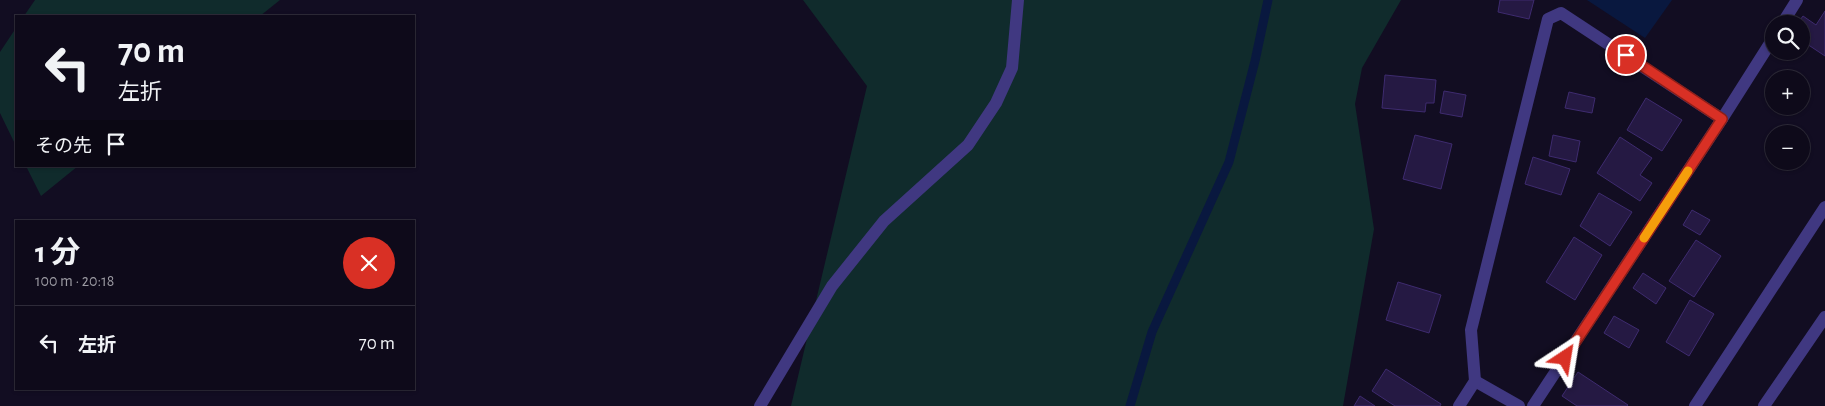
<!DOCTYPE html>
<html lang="ja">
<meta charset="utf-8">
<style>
body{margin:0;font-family:"Alegreya Sans","Noto Sans JP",sans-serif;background:#171323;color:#f1f3f6;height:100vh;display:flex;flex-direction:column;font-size:19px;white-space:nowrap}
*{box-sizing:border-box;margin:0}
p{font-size:16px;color:#9b9aa2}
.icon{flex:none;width:28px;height:28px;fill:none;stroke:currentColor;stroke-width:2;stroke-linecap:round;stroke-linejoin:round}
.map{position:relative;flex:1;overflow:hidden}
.sheet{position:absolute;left:15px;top:220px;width:400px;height:170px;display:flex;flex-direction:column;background:#0e0a1a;border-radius:0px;box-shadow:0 1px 4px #0004,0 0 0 1px #2e2b39}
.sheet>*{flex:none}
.guide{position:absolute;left:15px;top:15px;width:400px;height:152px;border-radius:0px;box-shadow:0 1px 4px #0004,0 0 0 1px #2e2b39;background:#0e0a1a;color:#f1f3f6;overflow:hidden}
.buttons{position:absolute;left:1765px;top:15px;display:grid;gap:10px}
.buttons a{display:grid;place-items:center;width:45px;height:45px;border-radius:50%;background:#0e0a1a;box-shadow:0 1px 4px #0004,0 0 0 1px #2e2b39;font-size:25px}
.pin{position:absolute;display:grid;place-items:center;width:42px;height:42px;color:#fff;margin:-21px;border:2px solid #fff;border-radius:50%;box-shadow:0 1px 5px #0007}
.me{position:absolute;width:55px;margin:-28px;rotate:33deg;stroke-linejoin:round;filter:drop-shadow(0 0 4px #0008)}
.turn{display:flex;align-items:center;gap:18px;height:105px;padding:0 20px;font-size:22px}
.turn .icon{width:65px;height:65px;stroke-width:2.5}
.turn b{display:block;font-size:35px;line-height:42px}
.then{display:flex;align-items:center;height:48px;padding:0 20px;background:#0003;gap:10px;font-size:19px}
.round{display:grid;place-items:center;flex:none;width:52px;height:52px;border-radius:26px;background:#171323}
.overview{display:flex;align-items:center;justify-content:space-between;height:85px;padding:0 20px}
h1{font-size:30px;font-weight:700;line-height:38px}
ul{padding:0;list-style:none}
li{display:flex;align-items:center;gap:15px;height:75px;padding:0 20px;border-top:1px solid #2e2b39}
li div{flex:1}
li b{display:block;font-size:19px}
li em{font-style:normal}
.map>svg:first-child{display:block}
.green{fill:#102b2c}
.water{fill:#09183f}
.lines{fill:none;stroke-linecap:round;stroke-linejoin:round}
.stream{stroke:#09183f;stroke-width:9}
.building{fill:#251943;stroke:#3e2b6f}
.minor{stroke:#403881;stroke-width:12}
.route-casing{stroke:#8d1f18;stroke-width:12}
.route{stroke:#d93025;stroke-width:9}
.slow{stroke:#f59e0b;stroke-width:9}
</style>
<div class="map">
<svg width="1825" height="406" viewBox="0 0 1825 406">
<rect width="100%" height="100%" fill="#120d22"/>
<!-- green -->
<g class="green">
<polygon points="35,0 280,0 260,16 24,16"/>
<polygon points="803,0 1401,0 1362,68 1355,104 1374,229 1343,406 791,406 867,86"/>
<polygon points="16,28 16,146 0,113 0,52"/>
<polygon points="26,166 78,166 41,196"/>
</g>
<!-- water -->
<polygon class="water" points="1587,0 1672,0 1645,38"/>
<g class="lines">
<!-- stream -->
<polyline class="stream" points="1130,406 1152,332 1229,162 1255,61 1268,0"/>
</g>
<!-- building -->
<g class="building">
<polygon points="1500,0 1534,0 1529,19 1498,12"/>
<polygon points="1825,11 1825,56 1801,40 1801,24 1797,24 1803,16 1816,25"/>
<polygon points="1385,75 1436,80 1434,103 1426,103 1425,112 1382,108"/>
<polygon points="1444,91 1466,95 1462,117 1440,113"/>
<polygon points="1569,92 1595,98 1592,113 1565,108"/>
<polygon points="1646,98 1682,120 1662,151 1627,130"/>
<polygon points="1415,135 1452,144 1441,189 1403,179"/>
<polygon points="1553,135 1580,141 1576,162 1549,156"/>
<polygon points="1620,137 1652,158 1640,175 1652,183 1640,201 1597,173"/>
<polygon points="1533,157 1570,169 1561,195 1525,184"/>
<polygon points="1599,193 1632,212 1610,246 1580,226"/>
<polygon points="1692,210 1710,220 1700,235 1683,225"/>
<polygon points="1574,237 1602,255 1575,300 1546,282"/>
<polygon points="1696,240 1721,256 1694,297 1669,281"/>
<polygon points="1643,273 1666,288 1656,304 1633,288"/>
<polygon points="1398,282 1441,295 1429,333 1386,320"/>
<polygon points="1690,300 1714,314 1689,356 1666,342"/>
<polygon points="1614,316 1639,330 1629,348 1604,333"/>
<polygon points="1386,369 1441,404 1440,406 1395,406 1372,391"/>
<polygon points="1578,372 1628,405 1627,406 1577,406 1562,396"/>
<polygon points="1360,396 1375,406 1354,406"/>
</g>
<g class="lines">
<!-- minor -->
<g class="minor">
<polyline points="1782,24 1797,0"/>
<polyline points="1475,381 1519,406"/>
<polyline points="760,406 832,286 884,221 968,145 996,103 1012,68 1018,0"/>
<polyline points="1459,406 1475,381 1471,330 1548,19 1561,13 1722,119"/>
<polyline points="1533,406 1722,119 1774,37"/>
<polyline points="1695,406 1825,207"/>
<polyline points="1764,406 1825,317"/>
</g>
</g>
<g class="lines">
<defs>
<polyline id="route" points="1565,358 1722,119 1626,55"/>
</defs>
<!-- route casing -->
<use href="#route" class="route-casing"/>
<!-- route -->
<use href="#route" class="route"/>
<!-- slow -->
<polyline class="slow" points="1644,238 1688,171"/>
</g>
</svg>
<div class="buttons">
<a><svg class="icon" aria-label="search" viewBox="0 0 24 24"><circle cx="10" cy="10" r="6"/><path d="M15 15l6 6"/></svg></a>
<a>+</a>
<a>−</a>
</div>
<div class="pin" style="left:1626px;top:55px;background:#d93025"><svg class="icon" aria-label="arrive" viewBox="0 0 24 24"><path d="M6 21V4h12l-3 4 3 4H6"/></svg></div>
<svg class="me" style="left:1565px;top:358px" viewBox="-20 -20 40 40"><path d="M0-17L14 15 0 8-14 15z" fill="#d93025" stroke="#fff" stroke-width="4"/></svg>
<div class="guide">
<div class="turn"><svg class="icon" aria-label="left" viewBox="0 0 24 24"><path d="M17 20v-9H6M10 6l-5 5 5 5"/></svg><div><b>70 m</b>左折</div></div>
<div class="then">その先<svg class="icon" aria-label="arrive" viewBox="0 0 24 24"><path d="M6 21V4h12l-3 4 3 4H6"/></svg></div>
</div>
<section class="sheet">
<div class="overview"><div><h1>1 分</h1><p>100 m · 20:18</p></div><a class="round" style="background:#d93025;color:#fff"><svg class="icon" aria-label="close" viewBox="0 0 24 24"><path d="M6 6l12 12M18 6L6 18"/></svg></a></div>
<ul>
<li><svg class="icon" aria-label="left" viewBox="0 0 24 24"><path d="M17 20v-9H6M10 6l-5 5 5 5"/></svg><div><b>左折</b></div><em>70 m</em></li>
</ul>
</section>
</div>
